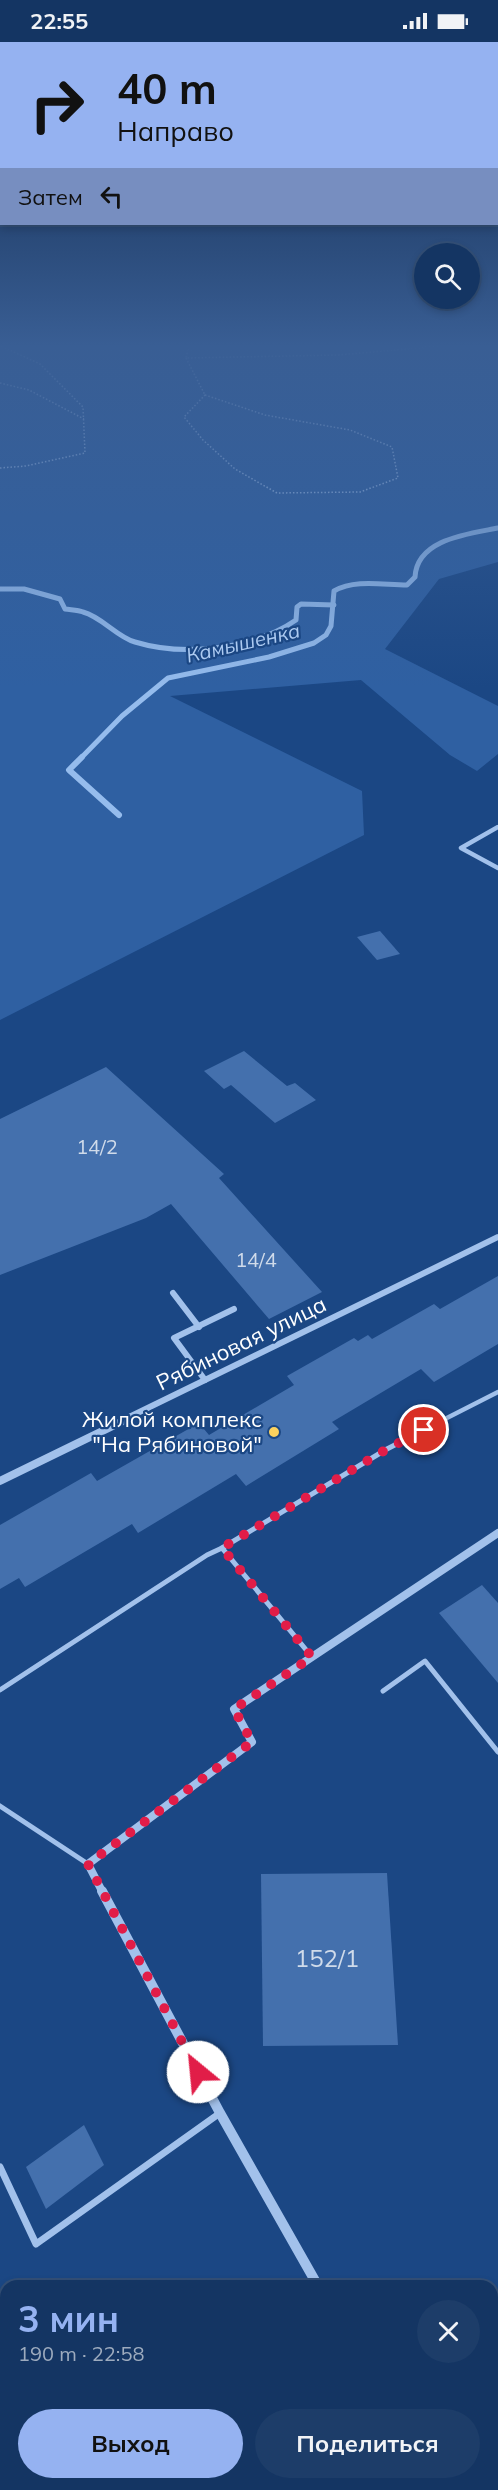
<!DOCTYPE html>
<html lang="ru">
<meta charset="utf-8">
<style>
body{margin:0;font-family:Mulish,sans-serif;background:#1d3d69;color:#f1f3f6;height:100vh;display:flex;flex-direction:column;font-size:22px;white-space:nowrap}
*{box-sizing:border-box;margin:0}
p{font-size:20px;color:#9dabbe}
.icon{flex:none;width:33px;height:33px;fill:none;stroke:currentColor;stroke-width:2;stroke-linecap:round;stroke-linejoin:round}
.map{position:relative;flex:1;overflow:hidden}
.drawer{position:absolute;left:0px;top:2238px;width:498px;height:210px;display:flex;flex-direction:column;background:#143563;border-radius:18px 18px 0 0;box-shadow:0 3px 9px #0003,0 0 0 2px #335078}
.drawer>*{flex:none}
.guide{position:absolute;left:0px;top:0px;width:498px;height:183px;box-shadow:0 3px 9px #0003,0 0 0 2px #335078;background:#95b2f1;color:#111;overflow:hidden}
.tools{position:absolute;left:414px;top:201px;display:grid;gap:12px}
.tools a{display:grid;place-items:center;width:66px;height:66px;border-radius:50%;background:#143563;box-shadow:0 3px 9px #0003,0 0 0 2px #335078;font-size:30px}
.pin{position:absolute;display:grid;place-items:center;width:51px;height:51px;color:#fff;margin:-26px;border:3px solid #fff;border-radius:50%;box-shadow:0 2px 6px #0007}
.me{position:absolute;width:66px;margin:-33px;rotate:332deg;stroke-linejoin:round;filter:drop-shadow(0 0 4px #0008)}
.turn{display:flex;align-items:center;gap:21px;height:126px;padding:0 18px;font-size:27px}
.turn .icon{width:78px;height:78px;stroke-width:2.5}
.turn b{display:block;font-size:42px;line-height:51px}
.then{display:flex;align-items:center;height:57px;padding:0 18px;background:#0003;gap:12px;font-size:22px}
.round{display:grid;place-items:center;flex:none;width:63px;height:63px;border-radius:32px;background:#1d3d69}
.headline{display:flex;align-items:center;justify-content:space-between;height:102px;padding:0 18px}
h1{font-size:36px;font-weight:700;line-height:45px;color:#95b2f1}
.button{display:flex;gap:12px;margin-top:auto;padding:12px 18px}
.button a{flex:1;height:69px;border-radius:36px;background:#95b2f1;color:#111;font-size:24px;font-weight:700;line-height:69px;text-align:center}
.button a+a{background:#1d3d69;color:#f1f3f6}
.status{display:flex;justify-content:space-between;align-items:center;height:42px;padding:0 30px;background:#143563;direction:ltr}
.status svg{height:16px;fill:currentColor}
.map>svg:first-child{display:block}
.green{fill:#2f60a2}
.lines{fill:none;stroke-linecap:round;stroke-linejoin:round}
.stream-far1{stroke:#95bced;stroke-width:5}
.stream{stroke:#95bced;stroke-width:6}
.building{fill:#4470ad}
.path-far1{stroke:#a2c1eb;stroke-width:1.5;stroke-dasharray:1.5 2;stroke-linecap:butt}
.path{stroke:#a2c1eb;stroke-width:6;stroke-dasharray:4.5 7;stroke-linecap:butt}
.lane-far2{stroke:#a2c1eb;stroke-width:4.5}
.lane-far1{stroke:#a2c1eb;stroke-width:5}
.lane{stroke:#a2c1eb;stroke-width:7}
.street-far3{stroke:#a2c1eb;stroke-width:4.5}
.street-far2{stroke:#a2c1eb;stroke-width:6}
.street-far1{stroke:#a2c1eb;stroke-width:8}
.street{stroke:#a2c1eb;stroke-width:10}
.route{stroke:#e11d48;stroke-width:10;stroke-dasharray:0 18}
.poi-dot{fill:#fcd25f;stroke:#1b4784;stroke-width:2}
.labels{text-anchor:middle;stroke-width:4.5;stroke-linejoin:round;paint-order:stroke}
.far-water-label{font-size:20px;font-style:italic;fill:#adcbf2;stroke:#1b4784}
.number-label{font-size:20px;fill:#d0dbea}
.street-label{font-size:22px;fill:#fff;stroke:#1b4784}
.poi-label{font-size:22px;fill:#fff;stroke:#1b4784;text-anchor:end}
.near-number-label{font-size:24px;fill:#d0dbea}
</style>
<div class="status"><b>22:55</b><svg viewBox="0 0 49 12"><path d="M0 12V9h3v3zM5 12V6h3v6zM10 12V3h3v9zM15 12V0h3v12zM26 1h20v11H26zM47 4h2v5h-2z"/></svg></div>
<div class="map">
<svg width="498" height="2448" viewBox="0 0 498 2448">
<rect width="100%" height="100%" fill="#1b4784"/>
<!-- green -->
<polygon class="green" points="0,304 498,304 498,520 439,537 385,607 498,664 498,712 477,729 450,713 361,638 170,654 362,749 364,793 0,978"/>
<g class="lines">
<!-- stream-far1 -->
<g class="stream-far1">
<path d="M0 547H24L60 557 65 567C71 568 78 568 83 570 102 575 117 595 135 600 184 615 254 607 296 578L297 565 301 562 334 563"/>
<path d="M81 716 122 674 168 636 269 615 314 601 326 593 331 584 334 549C355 537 383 543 407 543L415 535C417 497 468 492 498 486"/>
</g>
<!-- stream -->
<polyline class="stream" points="82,715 69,728 119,773"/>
</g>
<!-- building -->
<g class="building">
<polygon points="380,889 400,912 377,918 357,895"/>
<polygon points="244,1009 287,1044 295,1041 316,1058 275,1081 231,1043 224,1047 204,1029"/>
<polygon points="106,1025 224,1132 219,1136 322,1250 269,1277 171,1162 146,1176 0,1233 0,1077"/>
<polygon points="498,1234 498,1302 434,1340 421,1327 332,1380 339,1387 246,1444 236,1432 138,1491 132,1482 25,1545 19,1536 0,1547 0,1483 91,1431 97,1439 199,1381 209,1393 294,1343 287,1334 354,1296 358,1299 368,1293 372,1297 434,1262 440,1267"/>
<polygon points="482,1543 498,1561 498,1641 439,1571"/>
<polygon points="387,1831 398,2003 263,2004 261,1832"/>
<polygon points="84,2083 104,2123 46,2167 26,2125"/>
</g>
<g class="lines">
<!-- path-far1 -->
<g class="path-far1">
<polyline points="189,304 186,316 338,313 442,304"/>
<polyline points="186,316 205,353"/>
<polyline points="0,341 29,348 84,377"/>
<polygon points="205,353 265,373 350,388 392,405 398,436 360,450 277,451 235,427 203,398 184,375"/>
<polyline points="0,426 26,424 85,411 83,365 40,322 1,304"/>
</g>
<!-- path -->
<polyline class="path" points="492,2358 498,2355"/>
<!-- lane-far2 -->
<polyline class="lane-far2" points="441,1379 498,1350"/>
<!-- lane-far1 -->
<g class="lane-far1">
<polyline points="222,1506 387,1407 443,1378"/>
<polyline points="0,1648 207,1513 222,1506 312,1615"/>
<polyline points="383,1649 425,1619 498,1710"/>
<polyline points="0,1764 88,1822"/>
</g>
<!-- lane -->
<polyline class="lane" points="0,2125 36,2202 220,2071"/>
<!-- street-far3 -->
<polyline class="street-far3" points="498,785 461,806 498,826"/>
<!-- street-far2 -->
<g class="street-far2">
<polyline points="173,1251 199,1285"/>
<polyline points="205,1338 174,1296 234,1267"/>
<polyline points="121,1379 498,1195"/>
</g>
<!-- street-far1 -->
<g class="street-far1">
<polyline points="0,1439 125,1378"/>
<polyline points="103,1851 88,1822 252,1700 234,1667 498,1491"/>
</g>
<!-- street -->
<g class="street">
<polyline points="102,1849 220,2071 318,2244"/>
<polyline points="436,2442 440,2448"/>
</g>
</g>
<!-- sky -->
<linearGradient id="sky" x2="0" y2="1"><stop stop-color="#0f2749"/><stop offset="0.47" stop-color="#395e94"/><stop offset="1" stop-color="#395e94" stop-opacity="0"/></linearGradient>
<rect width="498" height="646" fill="url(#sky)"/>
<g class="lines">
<!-- route -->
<polyline class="route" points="198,2030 88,1822 252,1700 234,1667 312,1615 222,1506 387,1407 424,1388"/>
</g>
<!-- markers -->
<circle class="poi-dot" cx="274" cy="1390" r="6"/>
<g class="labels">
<!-- far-water labels -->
<g class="far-water-label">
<text transform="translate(243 601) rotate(-13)" y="7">Камышенка</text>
</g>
<!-- number labels -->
<g class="number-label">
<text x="97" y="1112">14/2</text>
<text x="256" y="1225">14/4</text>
</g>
<!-- street labels -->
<g class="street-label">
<text transform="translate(241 1301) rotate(-26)" y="8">Рябиновая улица</text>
</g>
<!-- poi labels -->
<g class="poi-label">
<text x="262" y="1385">Жилой комплекс<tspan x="262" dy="25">"На Рябиновой"</tspan></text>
</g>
<!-- near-number labels -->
<g class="near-number-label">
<text x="327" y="1925">152/1</text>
</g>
</g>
</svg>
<div class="tools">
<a><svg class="icon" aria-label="search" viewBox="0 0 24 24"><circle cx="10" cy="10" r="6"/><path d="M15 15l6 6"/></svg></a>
</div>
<div class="pin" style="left:424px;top:1388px;background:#d93025"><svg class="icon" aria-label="arrive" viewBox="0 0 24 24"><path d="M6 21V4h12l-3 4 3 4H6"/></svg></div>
<svg class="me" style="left:198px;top:2030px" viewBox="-20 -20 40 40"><circle r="19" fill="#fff"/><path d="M0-13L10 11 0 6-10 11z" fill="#e11d48"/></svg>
<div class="guide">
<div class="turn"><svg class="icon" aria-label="right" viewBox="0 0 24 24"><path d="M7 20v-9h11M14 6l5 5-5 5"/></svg><div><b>40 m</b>Направо</div></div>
<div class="then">Затем<svg class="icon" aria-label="left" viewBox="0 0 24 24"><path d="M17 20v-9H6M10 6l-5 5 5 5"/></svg></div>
</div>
<section class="drawer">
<div class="headline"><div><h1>3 мин</h1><p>190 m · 22:58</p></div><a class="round"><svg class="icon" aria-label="close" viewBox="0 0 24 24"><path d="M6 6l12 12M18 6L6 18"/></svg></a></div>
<div class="button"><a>Выход</a><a>Поделиться</a></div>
</section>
</div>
